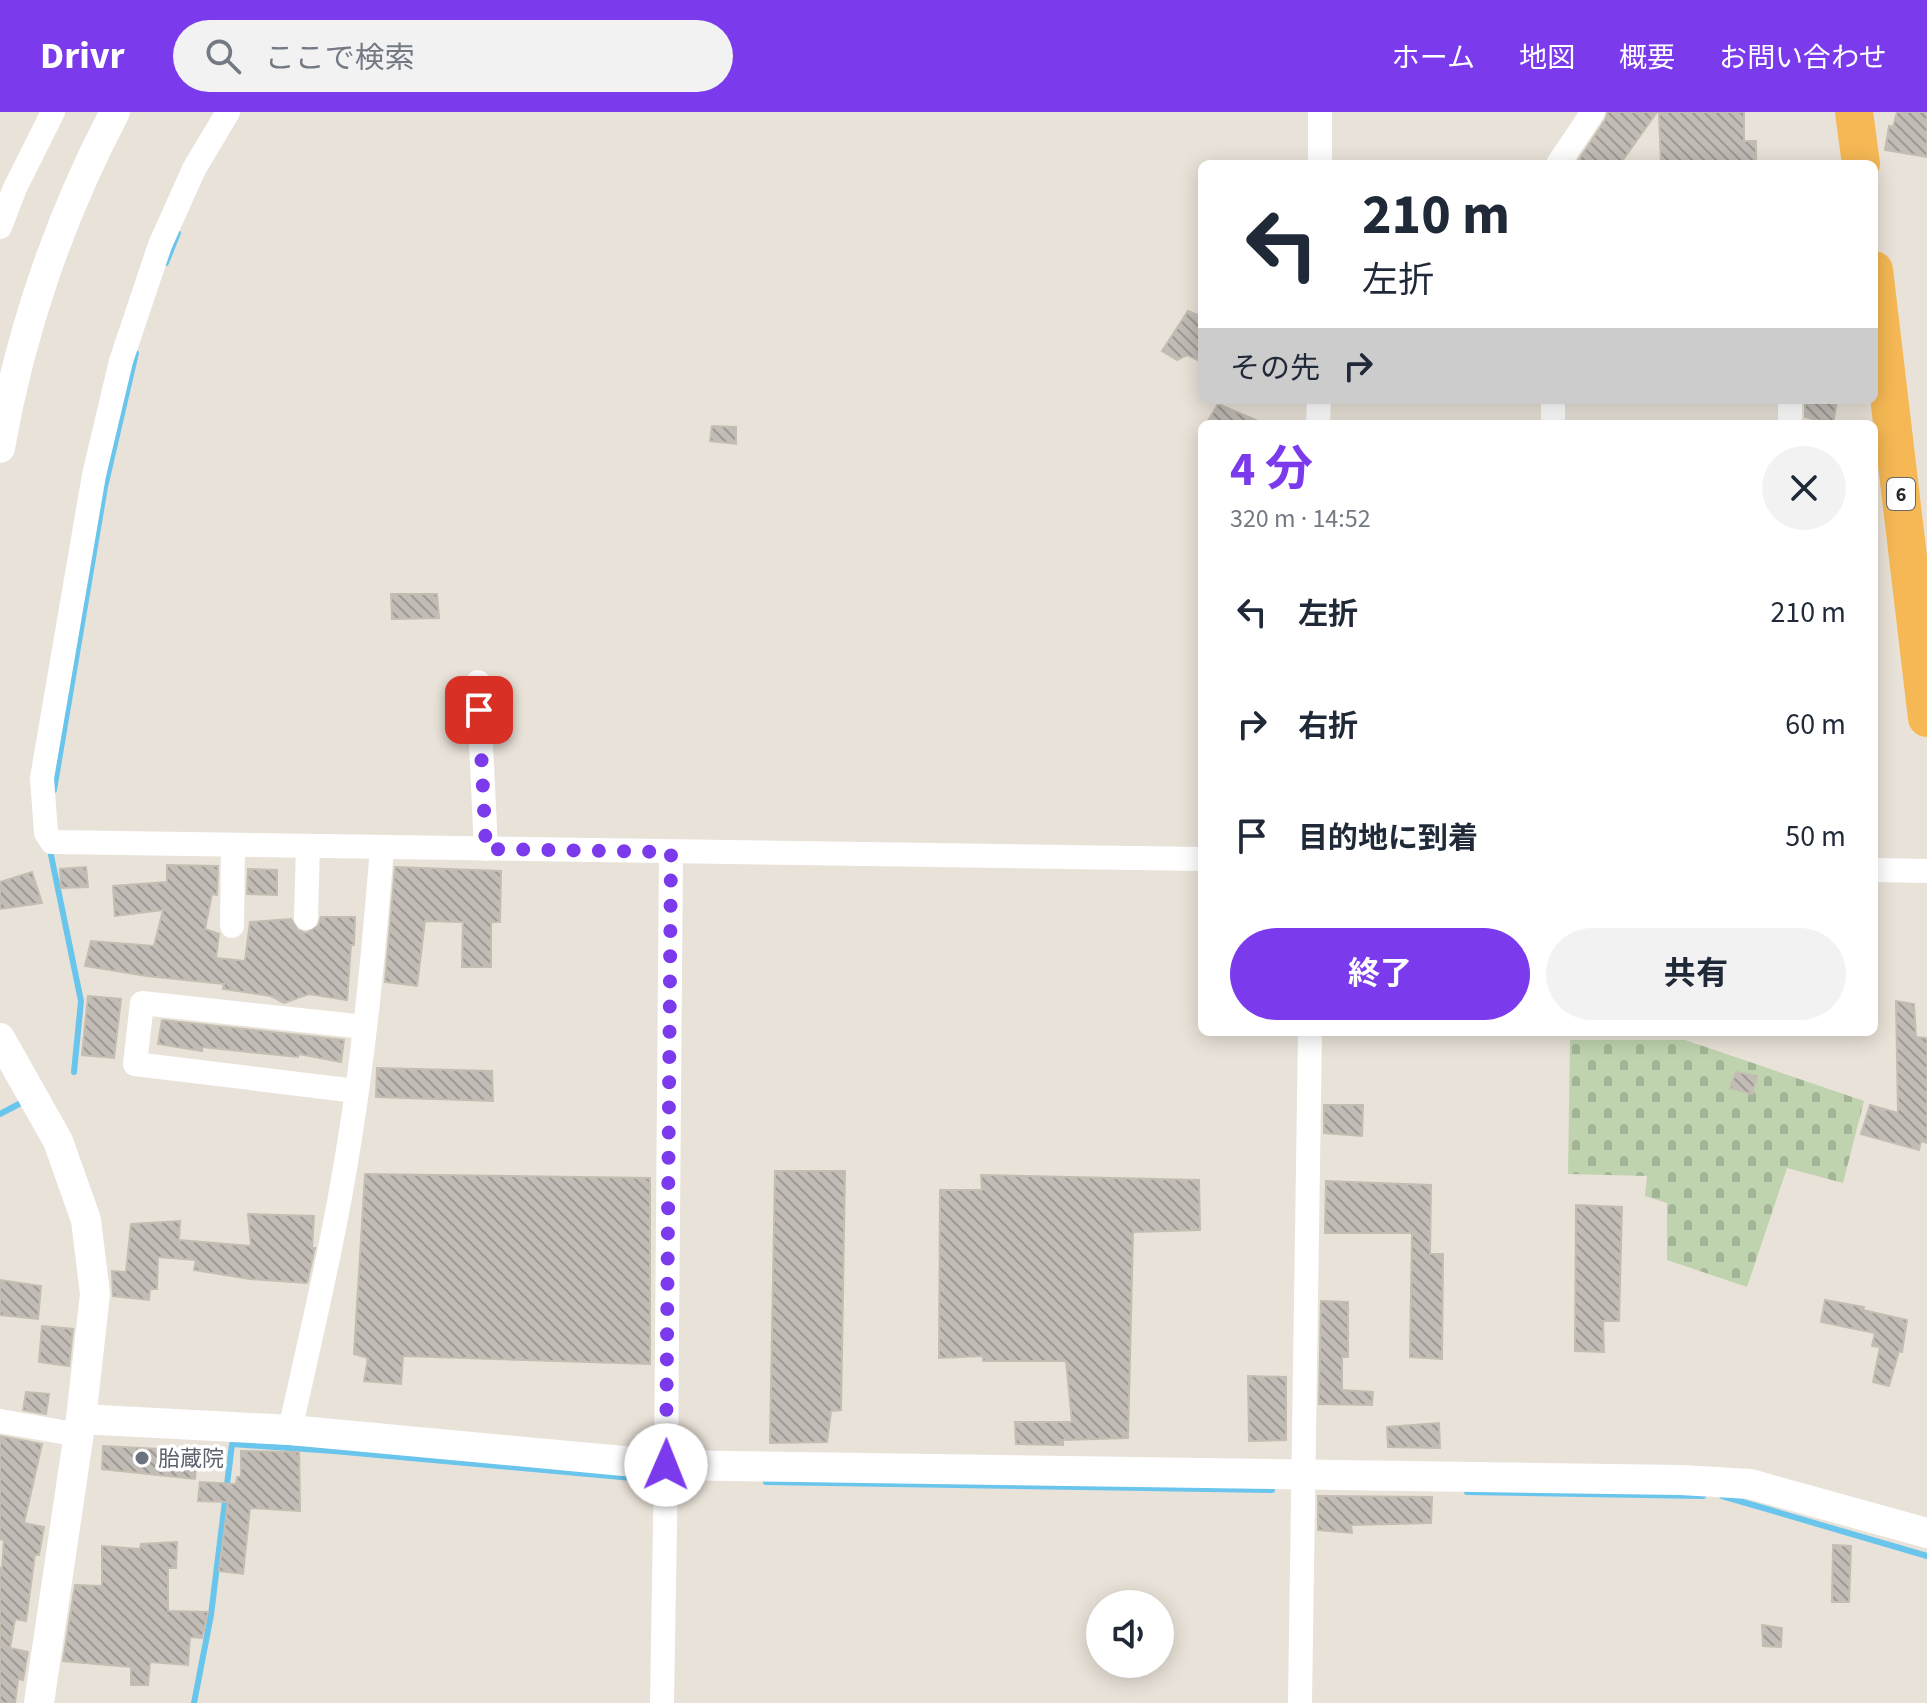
<!DOCTYPE html>
<html lang="ja">
<meta charset="utf-8">
<style>
body{margin:0;font-family:"Source Sans 3","Noto Sans JP",sans-serif;background:#f2f2f3;color:#1f2937;height:100vh;display:flex;flex-direction:column;font-size:30px;white-space:nowrap}
*{box-sizing:border-box;margin:0}
p{font-size:26px;color:#747a83}
.icon{flex:none;width:44px;height:44px;fill:none;stroke:currentColor;stroke-width:2;stroke-linecap:round;stroke-linejoin:round}
.map{position:relative;flex:1;overflow:hidden}
.side{position:absolute;left:1198px;top:308px;width:680px;height:616px;display:flex;flex-direction:column;background:#fff;border-radius:12px;box-shadow:0 4px 20px #0003}
.side>*{flex:none}
.guide{position:absolute;left:1198px;top:48px;width:680px;height:244px;border-radius:12px;box-shadow:0 4px 20px #0003;background:#fff;color:#1f2937;overflow:hidden}
.buttons{position:absolute;left:1086px;top:1478px;display:grid;gap:16px}
.buttons a{display:grid;place-items:center;width:88px;height:88px;border-radius:50%;background:#fff;box-shadow:0 4px 20px #0003;font-size:40px}
.pin{position:absolute;display:grid;place-items:center;width:68px;height:68px;color:#fff;margin:-34px;border-radius:16px;box-shadow:0 4px 12px #0006}
.me{position:absolute;width:88px;margin:-44px;rotate:1deg;stroke-linejoin:round;filter:drop-shadow(0 0 6px #0008)}
.turn{display:flex;align-items:center;gap:28px;height:168px;padding:0 32px;font-size:36px}
.turn .icon{width:104px;height:104px;stroke-width:2.5}
.turn b{display:block;font-size:56px;line-height:68px}
.then{display:flex;align-items:center;height:76px;padding:0 32px;background:#0003;gap:16px;font-size:30px}
.round{display:grid;place-items:center;flex:none;width:84px;height:84px;border-radius:42px;background:#f2f2f3}
.overview{display:flex;align-items:center;justify-content:space-between;height:136px;padding:0 32px}
h1{font-size:48px;font-weight:700;line-height:60px;color:#7c3aed}
.button{display:flex;gap:16px;margin-top:auto;padding:16px 32px}
.button a{flex:1;height:92px;border-radius:48px;background:#7c3aed;color:#fff;font-size:32px;font-weight:700;line-height:92px;text-align:center}
.button a+a{background:#f2f2f3;color:#1f2937}
ul{padding:0;list-style:none}
li{display:flex;align-items:center;gap:24px;height:112px;padding:0 32px}
li div{flex:1}
li b{display:block;font-size:30px}
li em{font-style:normal}
header{display:flex;align-items:center;gap:48px;box-sizing:border-box;height:112px;padding:0 40px;background:#7c3aed;color:#fff}
header strong{font-size:38px}
nav{display:flex;gap:44px;margin-inline-start:auto;font-size:28px}
.search{width:560px;height:72px;background:#f2f2f3;display:flex;align-items:center;gap:20px;box-sizing:border-box;padding:0 28px;border-radius:44px;color:#747a83;font-size:30px}
.map>svg:first-child{display:block}
.cemetery{fill:url(#cemetery-stones)}
.lines{fill:none;stroke-linecap:round;stroke-linejoin:round}
.stream{stroke:#6ac5ec;stroke-width:6}
.building{fill:url(#building-back-hatch);stroke:#c4beb2;stroke-width:2}
.minor{stroke:#fff;stroke-width:24}
.tertiary{stroke:#fff;stroke-width:30}
.trunk{stroke:#f5b854;stroke-width:38}
.route{stroke:#7c3aed;stroke-width:14;stroke-dasharray:0 25.2}
.worship-dot{fill:#6b7280;stroke:#fff;stroke-width:3}
.labels{text-anchor:middle;stroke-width:7;stroke-linejoin:round;paint-order:stroke}
.shield{fill:#fff;stroke:#686868;stroke-width:2}
.shield-label{font-size:20px;font-weight:bold;fill:#272727}
.worship-label{font-size:22px;fill:#5b616d;stroke:#fff;text-anchor:start}
</style>
<header>
<strong>Drivr</strong>
<div class="search"><svg class="icon" aria-label="search" viewBox="0 0 24 24"><circle cx="10" cy="10" r="6"/><path d="M15 15l6 6"/></svg>ここで検索</div>
<nav><a>ホーム</a><a>地図</a><a>概要</a><a>お問い合わせ</a></nav>
</header>
<div class="map">
<svg width="1927" height="1591" viewBox="0 0 1927 1591">
<defs>
<pattern id="cemetery-stones" width="16" height="16" patternUnits="userSpaceOnUse" patternTransform="scale(2)"><rect width="16" height="16" fill="#bfd3af"/><path d="M2 7V4a2 2 0 0 1 4 0v3zM10 15v-3a2 2 0 0 1 4 0v3z" fill="#a4b597"/></pattern>
<pattern id="building-back-hatch" width="6" height="6" patternUnits="userSpaceOnUse" patternTransform="scale(2)"><rect width="6" height="6" fill="#c1bcb5"/><path d="M-1 5l2 2M0 0l6 6M5-1l2 2" fill="none" stroke="#9d9993"/></pattern>
</defs>
<rect width="100%" height="100%" fill="#e9e2d8"/>
<!-- cemetery -->
<polygon class="cemetery" points="1570,928 1685,928 1864,989 1843,1071 1787,1056 1747,1175 1667,1148 1667,1091 1645,1084 1647,1064 1568,1062"/>
<g class="lines">
<!-- stream -->
<g class="stream">
<polyline points="166,151 178,121"/>
<polyline points="54,678 105,375 136,241"/>
<polyline points="51,743 81,889 74,960"/>
<polyline points="0,1002 19,992"/>
<polyline points="766,1370 1272,1378"/>
<polyline points="1467,1380 1703,1384"/>
<polyline points="1722,1384 1927,1444"/>
<polyline points="194,1591 211,1503 232,1332 334,1339 654,1368"/>
</g>
</g>
<!-- building -->
<g class="building">
<polygon points="1608,0 1657,0 1620,52 1583,52 1578,49 1605,8"/>
<polygon points="1659,0 1744,0 1744,29 1756,29 1756,52 1661,52"/>
<polygon points="1897,0 1927,0 1927,45 1885,38 1889,14 1893,15"/>
<polygon points="1188,199 1202,205 1202,250 1187,243 1177,248 1162,239"/>
<polygon points="1805,288 1837,288 1833,312 1805,305"/>
<polygon points="1218,292 1265,312 1206,312"/>
<polygon points="712,314 736,315 736,332 710,329"/>
<polygon points="391,482 437,482 439,506 392,507"/>
<polygon points="167,753 218,754 217,783 212,782 205,817 219,822 216,846 245,849 250,810 291,807 298,818 306,821 318,814 321,805 355,805 354,833 351,833 347,888 309,882 284,891 271,884 223,877 224,872 147,864 85,854 91,829 154,834 163,798 115,804 113,774 167,770"/>
<polygon points="86,755 88,775 61,776 60,757"/>
<polygon points="395,755 501,759 500,810 491,810 491,855 462,855 463,810 425,809 417,874 385,870"/>
<polygon points="248,757 277,758 277,783 247,782"/>
<polygon points="32,760 42,791 0,797 0,770"/>
<polygon points="88,884 121,887 114,946 82,943"/>
<polygon points="1896,889 1914,892 1916,925 1927,926 1927,1031 1921,1029 1919,1038 1861,1022 1870,993 1898,1001"/>
<polygon points="162,908 344,928 341,950 299,942 298,945 202,935 202,939 158,932"/>
<polygon points="377,956 492,959 493,989 376,985"/>
<polygon points="1736,960 1757,964 1752,982 1730,976"/>
<polygon points="1324,993 1363,993 1362,1024 1324,1021"/>
<polygon points="775,1059 845,1059 841,1298 831,1299 827,1330 770,1331"/>
<polygon points="365,1062 650,1066 650,1252 403,1244 401,1272 364,1269 368,1246 354,1242"/>
<polygon points="981,1063 1199,1068 1200,1118 1133,1120 1128,1326 1063,1328 1063,1333 1016,1332 1015,1310 1072,1310 1066,1249 983,1249 983,1244 939,1246 940,1078 982,1078"/>
<polygon points="1326,1069 1431,1073 1430,1142 1443,1142 1442,1247 1410,1245 1412,1121 1325,1121"/>
<polygon points="1576,1093 1622,1095 1619,1209 1603,1209 1604,1240 1575,1239"/>
<polygon points="248,1102 314,1104 312,1136 315,1136 307,1171 250,1167 194,1158 196,1148 158,1145 157,1177 150,1177 149,1188 113,1184 112,1159 126,1160 131,1112 180,1109 179,1128 251,1134"/>
<polygon points="0,1168 41,1174 38,1207 0,1203"/>
<polygon points="1825,1188 1864,1195 1863,1198 1907,1208 1902,1240 1899,1239 1889,1274 1873,1270 1880,1235 1872,1234 1875,1221 1821,1210"/>
<polygon points="1321,1189 1348,1190 1348,1245 1342,1245 1342,1278 1373,1280 1372,1293 1319,1292"/>
<polygon points="42,1214 73,1217 69,1254 39,1250"/>
<polygon points="1248,1264 1286,1265 1286,1328 1249,1329"/>
<polygon points="26,1280 49,1282 46,1302 23,1298"/>
<polygon points="1439,1311 1440,1336 1388,1335 1387,1315"/>
<polygon points="0,1324 42,1332 24,1411 44,1415 39,1443 35,1442 26,1509 15,1507 10,1536 28,1540 23,1568 18,1567 15,1591 0,1591 0,1456 2,1456 4,1428 0,1427"/>
<polygon points="103,1334 197,1339 195,1367 102,1357"/>
<polygon points="241,1339 299,1340 300,1399 250,1396 243,1462 219,1459 228,1390 198,1389 200,1370 236,1372 237,1365 241,1365"/>
<polygon points="1318,1384 1432,1385 1431,1411 1351,1413 1352,1421 1318,1418"/>
<polygon points="177,1430 176,1456 168,1456 168,1499 208,1500 202,1526 190,1525 188,1553 150,1550 148,1573 131,1573 131,1555 63,1549 75,1473 102,1474 102,1434 140,1437 141,1432"/>
<polygon points="1833,1433 1851,1434 1849,1490 1832,1490"/>
<polygon points="1762,1513 1782,1516 1781,1535 1763,1534"/>
</g>
<g class="lines">
<!-- minor -->
<g class="minor">
<polyline points="228,0 194,57 160,133 121,249 94,363 42,666 46,721 52,730 1202,747"/>
<polyline points="1320,52 1320,0"/>
<polyline points="1558,52 1593,0"/>
<polyline points="0,115 15,76 53,0"/>
<polyline points="1318,312 1319,288"/>
<polyline points="1553,312 1553,288"/>
<polyline points="1790,312 1790,288"/>
<polyline points="478,570 486,737"/>
<polyline points="1874,758 1927,759"/>
<polyline points="306,806 308,734"/>
<polyline points="232,814 233,733"/>
<polyline points="356,979 135,952 142,891 365,915"/>
<polyline points="0,1309 79,1323"/>
<path d="M290 1318C311 1223 334 1128 349 1032 365 934 374 835 382 736"/>
<polyline points="662,1591 666,1353 671,740"/>
<polyline points="1300,1591 1310,920"/>
</g>
<!-- tertiary -->
<g class="tertiary">
<path d="M0 336C20 220 60 104 115 0"/>
<polyline points="0,926 58,1029 86,1108 95,1182 81,1307 39,1591"/>
<polyline points="81,1307 290,1318 666,1353 1681,1368 1750,1372 1927,1421"/>
</g>
<!-- trunk -->
<g class="trunk">
<polyline points="1854,0 1861,52"/>
<polyline points="1874,158 1927,606"/>
</g>
</g>
<g class="lines">
<!-- route -->
<polyline class="route" points="479,598 486,737 671,740 666,1353"/>
</g>
<!-- markers -->
<circle class="worship-dot" cx="142" cy="1346" r="8"/>
<g class="labels">
<!-- shield labels -->
<rect class="shield" x="1887" y="366" width="28" height="32" rx="6"/>
<g class="shield-label">
<text x="1901" y="389">6</text>
</g>
<!-- worship labels -->
<g class="worship-label">
<text x="158" y="1354">胎蔵院</text>
</g>
</g>
</svg>
<div class="buttons">
<a><svg class="icon" aria-label="sound" viewBox="0 0 24 24"><path d="M4 9h4l5-4v14l-5-4H4zM17 9q2 3 0 6"/></svg></a>
</div>
<div class="pin" style="left:479px;top:598px;background:#d93025"><svg class="icon" aria-label="arrive" viewBox="0 0 24 24"><path d="M6 21V4h12l-3 4 3 4H6"/></svg></div>
<svg class="me" style="left:666px;top:1353px" viewBox="-20 -20 40 40"><circle r="19" fill="#fff"/><path d="M0-13L10 11 0 6-10 11z" fill="#7c3aed"/></svg>
<div class="guide">
<div class="turn"><svg class="icon" aria-label="left" viewBox="0 0 24 24"><path d="M17 20v-9H6M10 6l-5 5 5 5"/></svg><div><b>210 m</b>左折</div></div>
<div class="then">その先<svg class="icon" aria-label="right" viewBox="0 0 24 24"><path d="M7 20v-9h11M14 6l5 5-5 5"/></svg></div>
</div>
<section class="side">
<div class="overview"><div><h1>4 分</h1><p>320 m · 14:52</p></div><a class="round"><svg class="icon" aria-label="close" viewBox="0 0 24 24"><path d="M6 6l12 12M18 6L6 18"/></svg></a></div>
<ul>
<li><svg class="icon" aria-label="left" viewBox="0 0 24 24"><path d="M17 20v-9H6M10 6l-5 5 5 5"/></svg><div><b>左折</b></div><em>210 m</em></li>
<li><svg class="icon" aria-label="right" viewBox="0 0 24 24"><path d="M7 20v-9h11M14 6l5 5-5 5"/></svg><div><b>右折</b></div><em>60 m</em></li>
<li><svg class="icon" aria-label="arrive" viewBox="0 0 24 24"><path d="M6 21V4h12l-3 4 3 4H6"/></svg><div><b>目的地に到着</b></div><em>50 m</em></li>
</ul>
<div class="button"><a>終了</a><a>共有</a></div>
</section>
</div>
